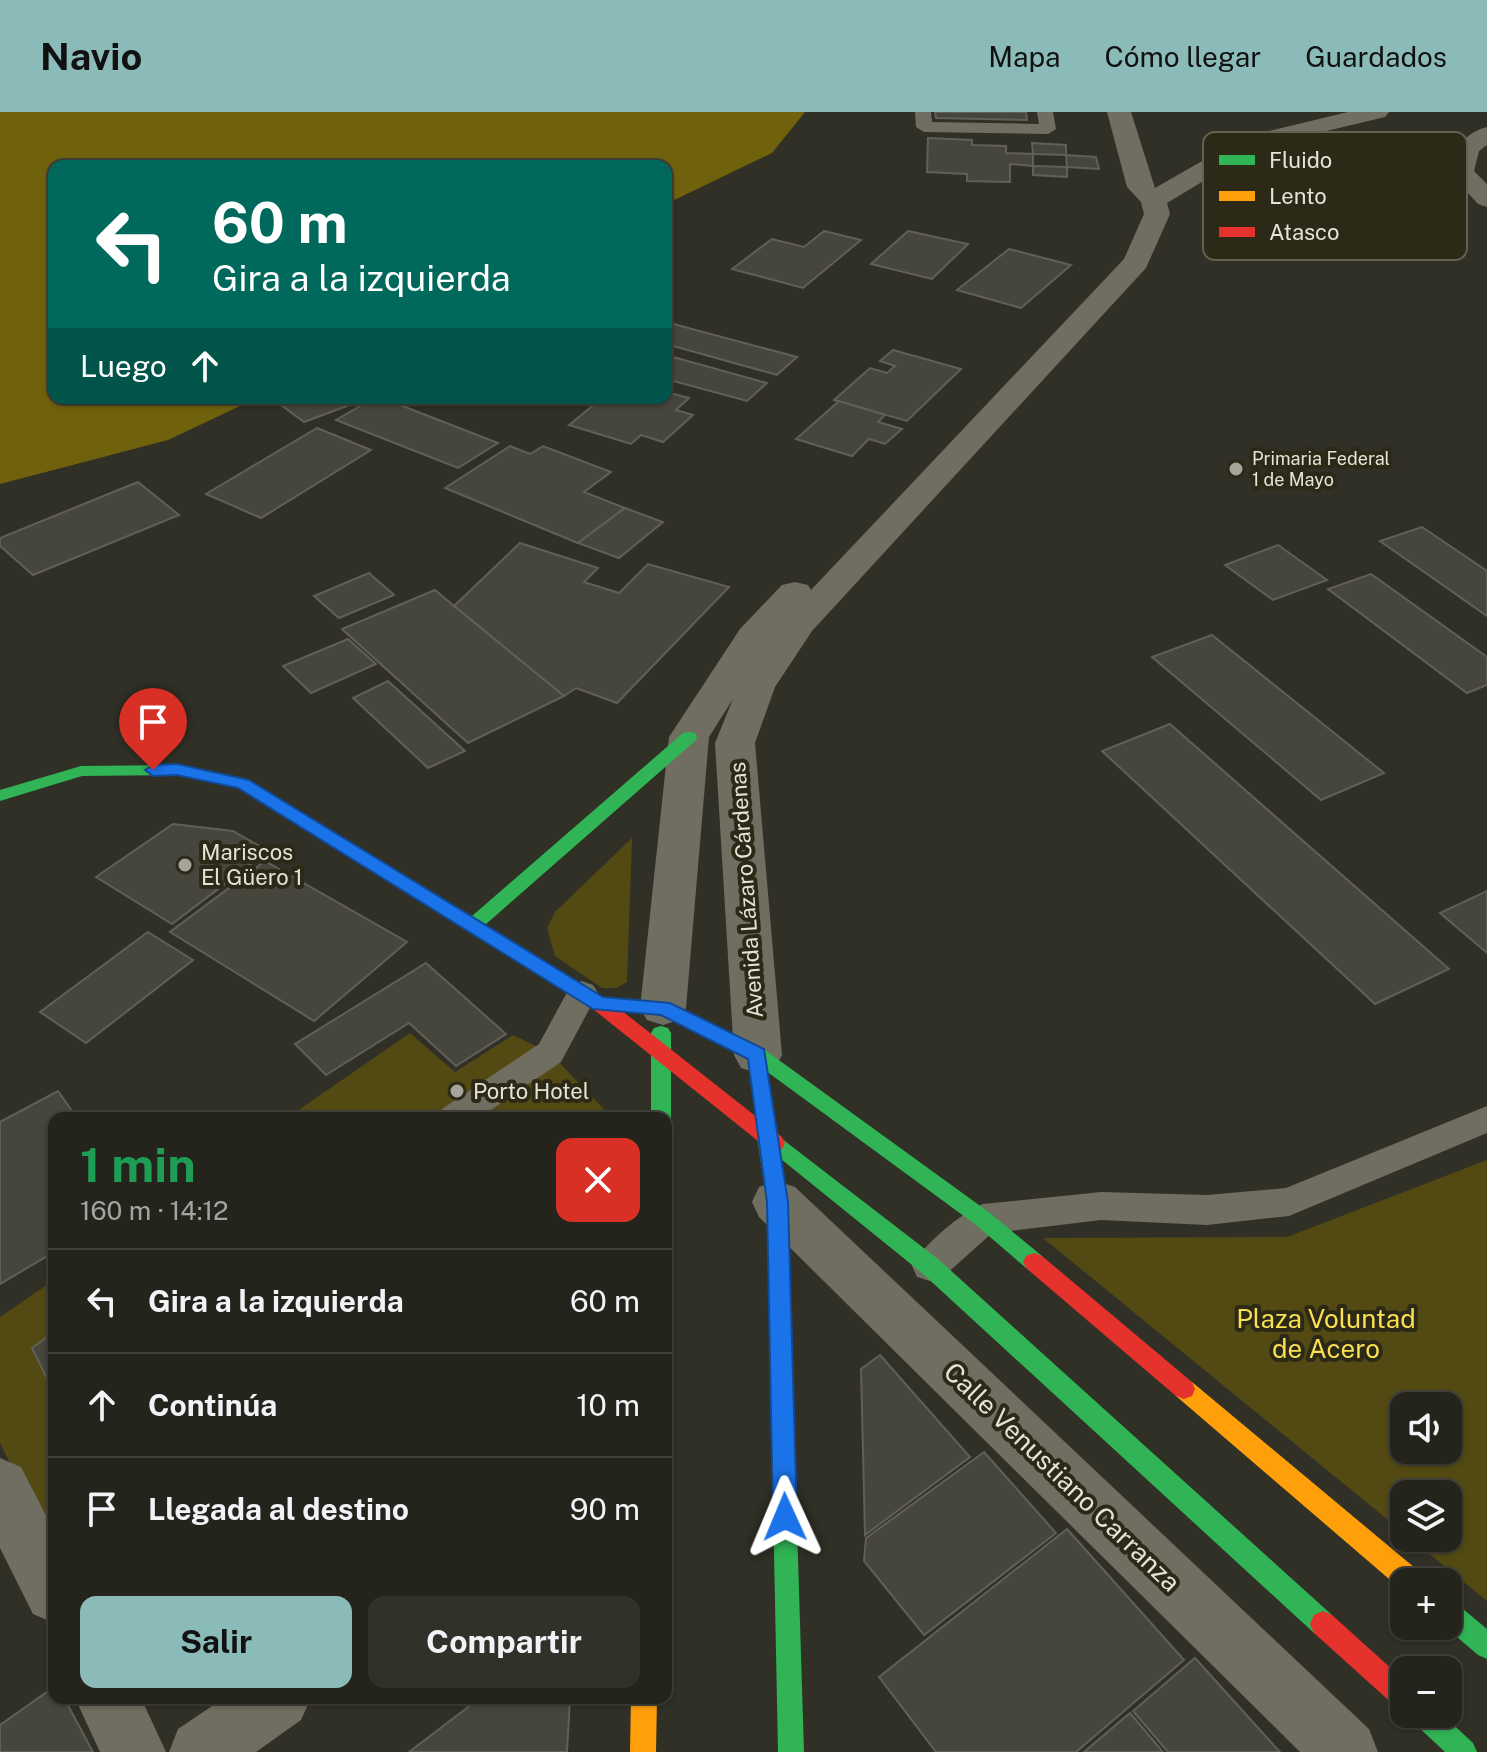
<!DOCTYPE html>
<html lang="es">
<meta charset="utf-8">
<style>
body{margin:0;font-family:"Public Sans",sans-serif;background:#313029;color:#f1f3f6;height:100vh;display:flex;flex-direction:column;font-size:30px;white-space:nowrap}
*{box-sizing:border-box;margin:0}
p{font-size:26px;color:#a3a4a3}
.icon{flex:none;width:44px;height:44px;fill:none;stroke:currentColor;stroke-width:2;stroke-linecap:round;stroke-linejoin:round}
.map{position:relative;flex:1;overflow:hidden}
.side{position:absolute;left:48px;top:1000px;width:624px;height:592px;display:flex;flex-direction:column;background:#25241c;border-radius:16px;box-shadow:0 2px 6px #0004,0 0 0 2px #42413b}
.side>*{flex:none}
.hud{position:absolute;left:48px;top:48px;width:624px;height:244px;border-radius:16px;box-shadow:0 2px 6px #0004,0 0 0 2px #42413b;background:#00695c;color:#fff;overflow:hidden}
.buttons{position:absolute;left:1390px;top:1280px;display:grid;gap:16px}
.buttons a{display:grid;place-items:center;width:72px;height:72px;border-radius:16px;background:#25241c;box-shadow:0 2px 6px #0004,0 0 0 2px #42413b;font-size:40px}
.pin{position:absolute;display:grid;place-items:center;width:68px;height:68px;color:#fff;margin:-82px -34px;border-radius:50% 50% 50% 0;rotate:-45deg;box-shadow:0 0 8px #0007}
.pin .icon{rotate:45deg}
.me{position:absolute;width:88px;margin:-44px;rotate:359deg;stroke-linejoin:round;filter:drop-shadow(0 0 6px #0008)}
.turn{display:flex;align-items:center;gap:28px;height:168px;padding:0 32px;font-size:36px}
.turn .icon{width:104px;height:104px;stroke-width:2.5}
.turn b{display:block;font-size:56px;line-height:68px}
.then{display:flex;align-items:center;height:76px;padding:0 32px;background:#0003;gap:16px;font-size:30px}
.round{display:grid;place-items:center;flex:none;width:84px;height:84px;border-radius:16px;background:#313029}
.headline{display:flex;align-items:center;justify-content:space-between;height:136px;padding:0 32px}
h1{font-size:48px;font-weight:700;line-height:60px;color:#1e9e55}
.button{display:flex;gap:16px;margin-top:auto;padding:16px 32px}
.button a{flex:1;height:92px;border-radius:16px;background:#8bbbb9;color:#111;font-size:32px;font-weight:700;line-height:92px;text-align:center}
.button a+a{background:#313029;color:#f1f3f6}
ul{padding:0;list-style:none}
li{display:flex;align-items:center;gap:24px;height:104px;padding:0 32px;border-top:2px solid #42413b}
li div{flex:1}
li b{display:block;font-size:30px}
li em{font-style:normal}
header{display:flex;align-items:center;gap:48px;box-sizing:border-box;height:112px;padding:0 40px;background:#8bbbb9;color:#111}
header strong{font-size:38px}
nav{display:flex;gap:44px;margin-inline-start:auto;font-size:28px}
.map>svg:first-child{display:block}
.green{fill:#534913;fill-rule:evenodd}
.water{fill:#70610c}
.building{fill:#47463d;stroke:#616058;stroke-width:2}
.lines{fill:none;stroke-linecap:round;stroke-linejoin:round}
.lane{fill:#706e61;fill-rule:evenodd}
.street{fill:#706e61;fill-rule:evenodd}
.fast{fill:#30b455;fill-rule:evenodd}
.slow{fill:#ff9f0a;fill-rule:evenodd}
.jam{fill:#e5322d;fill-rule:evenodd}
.route{fill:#1a73e8;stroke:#114b97;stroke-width:2}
.poi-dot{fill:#a6a49a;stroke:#2c2917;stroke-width:3}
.labels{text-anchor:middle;stroke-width:8;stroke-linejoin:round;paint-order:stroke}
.far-poi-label{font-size:18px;fill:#e5e3d8;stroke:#2c2917;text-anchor:start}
.poi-label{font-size:22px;fill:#e5e3d8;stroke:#2c2917;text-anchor:start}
.street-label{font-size:22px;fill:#e5e3d8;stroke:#2c2917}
.near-park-label{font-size:26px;fill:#fadf51;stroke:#2c2917}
.near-street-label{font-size:26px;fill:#e5e3d8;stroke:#2c2917}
.key{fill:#2c2917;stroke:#646151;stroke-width:2}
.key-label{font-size:22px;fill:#e5e3d8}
</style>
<header>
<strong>Navio</strong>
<nav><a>Mapa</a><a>Cómo llegar</a><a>Guardados</a></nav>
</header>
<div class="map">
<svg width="1487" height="1640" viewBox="0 0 1487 1640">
<rect width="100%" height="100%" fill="#313026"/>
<!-- green -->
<g class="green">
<polygon points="632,726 627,870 616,876 602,876 555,844 547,816 555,800"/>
<polygon points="410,921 455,960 513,923 550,941 604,997 604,1006 287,1006"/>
<path d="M1487 1048V1489L1410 1426H1448V1382H1404V1421L1043 1126 1287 1125ZM1404 1294H1448V1338H1404Z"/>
<polygon points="54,1168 54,1441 0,1331 0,1205"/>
</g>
<!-- water -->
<polygon class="water" points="0,0 805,0 772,41 666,92 666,54 54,54 54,286 257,286 168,328 0,372"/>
<!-- building -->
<g class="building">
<polygon points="935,0 1026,0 1027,8 936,6"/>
<polygon points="928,26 972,28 972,33 1006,34 1006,41 1033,42 1033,54 1010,52 1010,70 967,69 967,62 927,60"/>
<polygon points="1032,31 1066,33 1066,43 1033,42"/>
<polygon points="1066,43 1096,45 1099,57 1067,55"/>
<polygon points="1033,54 1067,55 1067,65 1033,63"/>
<polygon points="824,119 861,128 803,176 732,157 772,127 804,135"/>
<polygon points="908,119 968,132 932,167 871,152"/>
<polygon points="1009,137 1071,153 1021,196 957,178"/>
<polygon points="666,210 797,245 777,263 666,232"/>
<polygon points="893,238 961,257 907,309 834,288 870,256 887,261 895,254 880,249"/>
<polygon points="666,243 767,271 747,289 666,267"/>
<polygon points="666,280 689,286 676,298 693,303 663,330 641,323 631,332 569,313 602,286 666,286"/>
<polygon points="299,286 360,286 363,288 304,310 281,293"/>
<polygon points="374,286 382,286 498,331 458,356 336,308"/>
<polygon points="839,289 885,303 878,310 902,317 885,332 869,327 852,344 796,327"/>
<polygon points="317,316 371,338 261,406 206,382"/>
<polygon points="510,334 530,342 543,334 611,360 584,380 625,396 578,431 445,376"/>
<polygon points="138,370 179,403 33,463 0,434 0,426"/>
<polygon points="625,396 663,410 619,446 578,431"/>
<polygon points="1422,415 1487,459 1487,504 1380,429"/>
<polygon points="520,431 598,456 584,470 619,481 648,452 729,475 617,591 576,576 564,584 454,494"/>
<polygon points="1278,433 1327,468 1273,488 1225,453"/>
<polygon points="369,461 394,483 339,506 314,484"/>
<polygon points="1371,462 1487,545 1487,573 1467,581 1328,477"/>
<polygon points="435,478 454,494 564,584 468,631 342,517"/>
<polygon points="1212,523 1384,661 1321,688 1152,545"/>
<polygon points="348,527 376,552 311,581 283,554"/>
<polygon points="388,569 465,639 428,656 353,586"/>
<polygon points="1170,612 1449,857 1375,892 1102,639"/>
<polygon points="173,712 233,719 268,739 172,812 96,765"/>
<polygon points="265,749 407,830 314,909 170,820"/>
<polygon points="1487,779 1487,841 1440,801"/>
<polygon points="148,820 193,848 86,931 40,900"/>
<polygon points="426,851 506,922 456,954 409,911 326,963 295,932"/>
<polygon points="58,979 77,1006 54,1006 54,1140 0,1172 0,1010"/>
<polygon points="54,1220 54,1281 32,1236"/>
<polygon points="880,1243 970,1345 865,1423 861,1257"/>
<polygon points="984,1340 1056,1421 924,1523 864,1449 866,1426"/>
<polygon points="1067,1417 1184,1548 1076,1640 936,1640 879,1565"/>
<polygon points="1195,1546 1280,1640 1168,1640 1133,1599"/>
<polygon points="54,1575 54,1586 64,1586 93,1640 0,1640 0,1613"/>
<polygon points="480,1586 570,1586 567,1640 409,1640"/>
<polygon points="1130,1601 1163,1640 1084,1640"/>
</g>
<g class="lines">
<!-- lane -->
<g class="lane">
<polygon points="915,0 931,0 932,10 1039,12 1037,0 1053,0 1056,17 1048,22 924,20 916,15"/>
<polygon points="582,869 593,873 598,881 561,950 479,1006 437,1006 442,997 539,932 571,873"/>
<path d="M1487 994V1021L1289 1104 1207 1113 1101 1108 992 1121 943 1165 930 1169 917 1165 912 1154C922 1134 962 1100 983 1092L1101 1080 1207 1083 1286 1076Z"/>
</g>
<!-- street -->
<g class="street">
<polygon points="1107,0 1131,0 1155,76 1244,25 1348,0 1389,0 1385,5 1260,35 1167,91 1170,102 1146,156 812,519 775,575 755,631 782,943 775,956 758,961 741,956 734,943 715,631 733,587 709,625 686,896 679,908 663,913 647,908 640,896 669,625 740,517 782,473 795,470 808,473 811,478 1124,147 1144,102 1141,90 1127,75"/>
<path d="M1487 15V33L1479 39 1474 59 1487 72V95L1478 92 1449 60C1455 38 1463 21 1487 15Z"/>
<polygon points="777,1069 795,1075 1369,1617 1378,1640 1300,1640 759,1105 752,1090 759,1075"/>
<polygon points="0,1346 21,1355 54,1419 54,1511 33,1502 0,1436"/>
<polygon points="75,1586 141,1586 166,1640 100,1640"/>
<polygon points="224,1586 311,1586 301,1608 256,1640 169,1640 178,1617"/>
</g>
<!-- fast -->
<g class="fast">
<polygon points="689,620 695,621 697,625 695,629 485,813 579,870 581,875 579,880 572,882 238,675 177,663 82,664 0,689 0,678 81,654 177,653 243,666 472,804 683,621"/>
<polygon points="600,885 670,891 765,938 990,1101 1042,1144 1045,1150 1042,1156 1034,1159 1026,1156 976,1113 751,948 660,903 593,897 591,892 593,887"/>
<polygon points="661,914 668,916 671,921 671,1006 666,1012 666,1006 651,1006 651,921 654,916"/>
<polygon points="765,1004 772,1006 777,1023 938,1147 1332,1503 1336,1512 1332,1521 1323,1525 1314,1521 922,1161 781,1047 787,1090 804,1640 778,1640 767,1090 755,1012 758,1006"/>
<polygon points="1448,1488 1457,1492 1487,1517 1487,1547 1478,1543 1444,1514 1448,1514"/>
<polygon points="1410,1602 1442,1602 1473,1631 1477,1640 1445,1640 1414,1611"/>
</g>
<!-- slow -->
<g class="slow">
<polygon points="1184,1267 1192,1270 1421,1461 1424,1470 1404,1470 1403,1479 1176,1284 1173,1277 1176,1270"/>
<polygon points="631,1586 657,1586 656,1640 630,1640"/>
</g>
<!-- jam -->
<g class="jam">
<polygon points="572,868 607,887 782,1025 785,1031 782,1037 775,1039 768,1037 593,897 565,880 563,875 565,870"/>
<polygon points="1034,1141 1042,1144 1192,1270 1195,1277 1192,1284 1184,1287 1176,1284 1026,1156 1023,1150 1026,1144"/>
<polygon points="1323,1499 1332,1503 1404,1568 1404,1598 1395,1594 1314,1521 1310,1512 1314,1503"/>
</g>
</g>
<!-- route -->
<polygon class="route" points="177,652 249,668 603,885 670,891 764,937 788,1090 797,1405 794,1414 785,1417 777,1414 773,1405 767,1090 748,947 661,903 593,897 238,676 177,663 153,664 145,658 153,653"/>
<!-- markers -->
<g class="poi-dot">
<circle cx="1236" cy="357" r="8"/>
<circle cx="185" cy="753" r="8"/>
<circle cx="457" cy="979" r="8"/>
</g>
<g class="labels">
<!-- far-poi labels -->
<g class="far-poi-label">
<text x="1252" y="353">Primaria Federal<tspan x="1252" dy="21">1 de Mayo</tspan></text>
</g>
<!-- poi labels -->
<g class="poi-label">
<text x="201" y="748">Mariscos<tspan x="201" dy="25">El Güero 1</tspan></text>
<text x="473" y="987">Porto Hotel</text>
</g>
<!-- street labels -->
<g class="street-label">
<text transform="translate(746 778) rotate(-94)" y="8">Avenida Lázaro Cárdenas</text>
</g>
<!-- near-park labels -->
<g class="near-park-label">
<text x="1326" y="1216">Plaza Voluntad<tspan x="1326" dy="30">de Acero</tspan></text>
</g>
<!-- near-street labels -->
<g class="near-street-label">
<text transform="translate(1062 1365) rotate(44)" y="9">Calle Venustiano Carranza</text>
</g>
</g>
<!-- legend -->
<rect x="1203" y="20" width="264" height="128" rx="12" class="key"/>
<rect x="1219" y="43" width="36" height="10" fill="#30b455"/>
<rect x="1219" y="79" width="36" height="10" fill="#ff9f0a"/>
<rect x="1219" y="115" width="36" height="10" fill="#e5322d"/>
<g class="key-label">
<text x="1269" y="56">Fluido</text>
<text x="1269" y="92">Lento</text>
<text x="1269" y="128">Atasco</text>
</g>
</svg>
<div class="buttons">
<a><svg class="icon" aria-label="sound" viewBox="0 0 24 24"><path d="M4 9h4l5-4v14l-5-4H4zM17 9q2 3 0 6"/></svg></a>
<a><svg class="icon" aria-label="layers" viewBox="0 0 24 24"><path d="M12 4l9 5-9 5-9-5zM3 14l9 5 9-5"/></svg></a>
<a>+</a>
<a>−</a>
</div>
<div class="pin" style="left:153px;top:658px;background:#d93025"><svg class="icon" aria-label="arrive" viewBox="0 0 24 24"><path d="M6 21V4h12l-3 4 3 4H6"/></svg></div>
<svg class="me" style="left:785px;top:1405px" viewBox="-20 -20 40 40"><path d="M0-17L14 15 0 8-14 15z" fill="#1a73e8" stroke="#fff" stroke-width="4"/></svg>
<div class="hud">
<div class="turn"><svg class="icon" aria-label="left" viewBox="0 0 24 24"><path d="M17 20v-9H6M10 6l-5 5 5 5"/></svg><div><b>60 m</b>Gira a la izquierda</div></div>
<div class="then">Luego<svg class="icon" aria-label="ahead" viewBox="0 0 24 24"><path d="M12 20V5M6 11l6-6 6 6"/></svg></div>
</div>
<section class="side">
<div class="headline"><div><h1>1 min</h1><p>160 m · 14:12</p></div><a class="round" style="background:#d93025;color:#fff"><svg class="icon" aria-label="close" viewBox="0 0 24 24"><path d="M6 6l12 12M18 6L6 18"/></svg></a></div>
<ul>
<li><svg class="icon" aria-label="left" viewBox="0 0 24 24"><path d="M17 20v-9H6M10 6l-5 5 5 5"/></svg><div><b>Gira a la izquierda</b></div><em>60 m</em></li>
<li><svg class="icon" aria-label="ahead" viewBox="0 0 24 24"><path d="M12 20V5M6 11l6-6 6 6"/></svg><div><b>Continúa</b></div><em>10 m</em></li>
<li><svg class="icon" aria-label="arrive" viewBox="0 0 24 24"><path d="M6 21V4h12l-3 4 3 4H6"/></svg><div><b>Llegada al destino</b></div><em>90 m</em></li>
</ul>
<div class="button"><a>Salir</a><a>Compartir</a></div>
</section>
</div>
